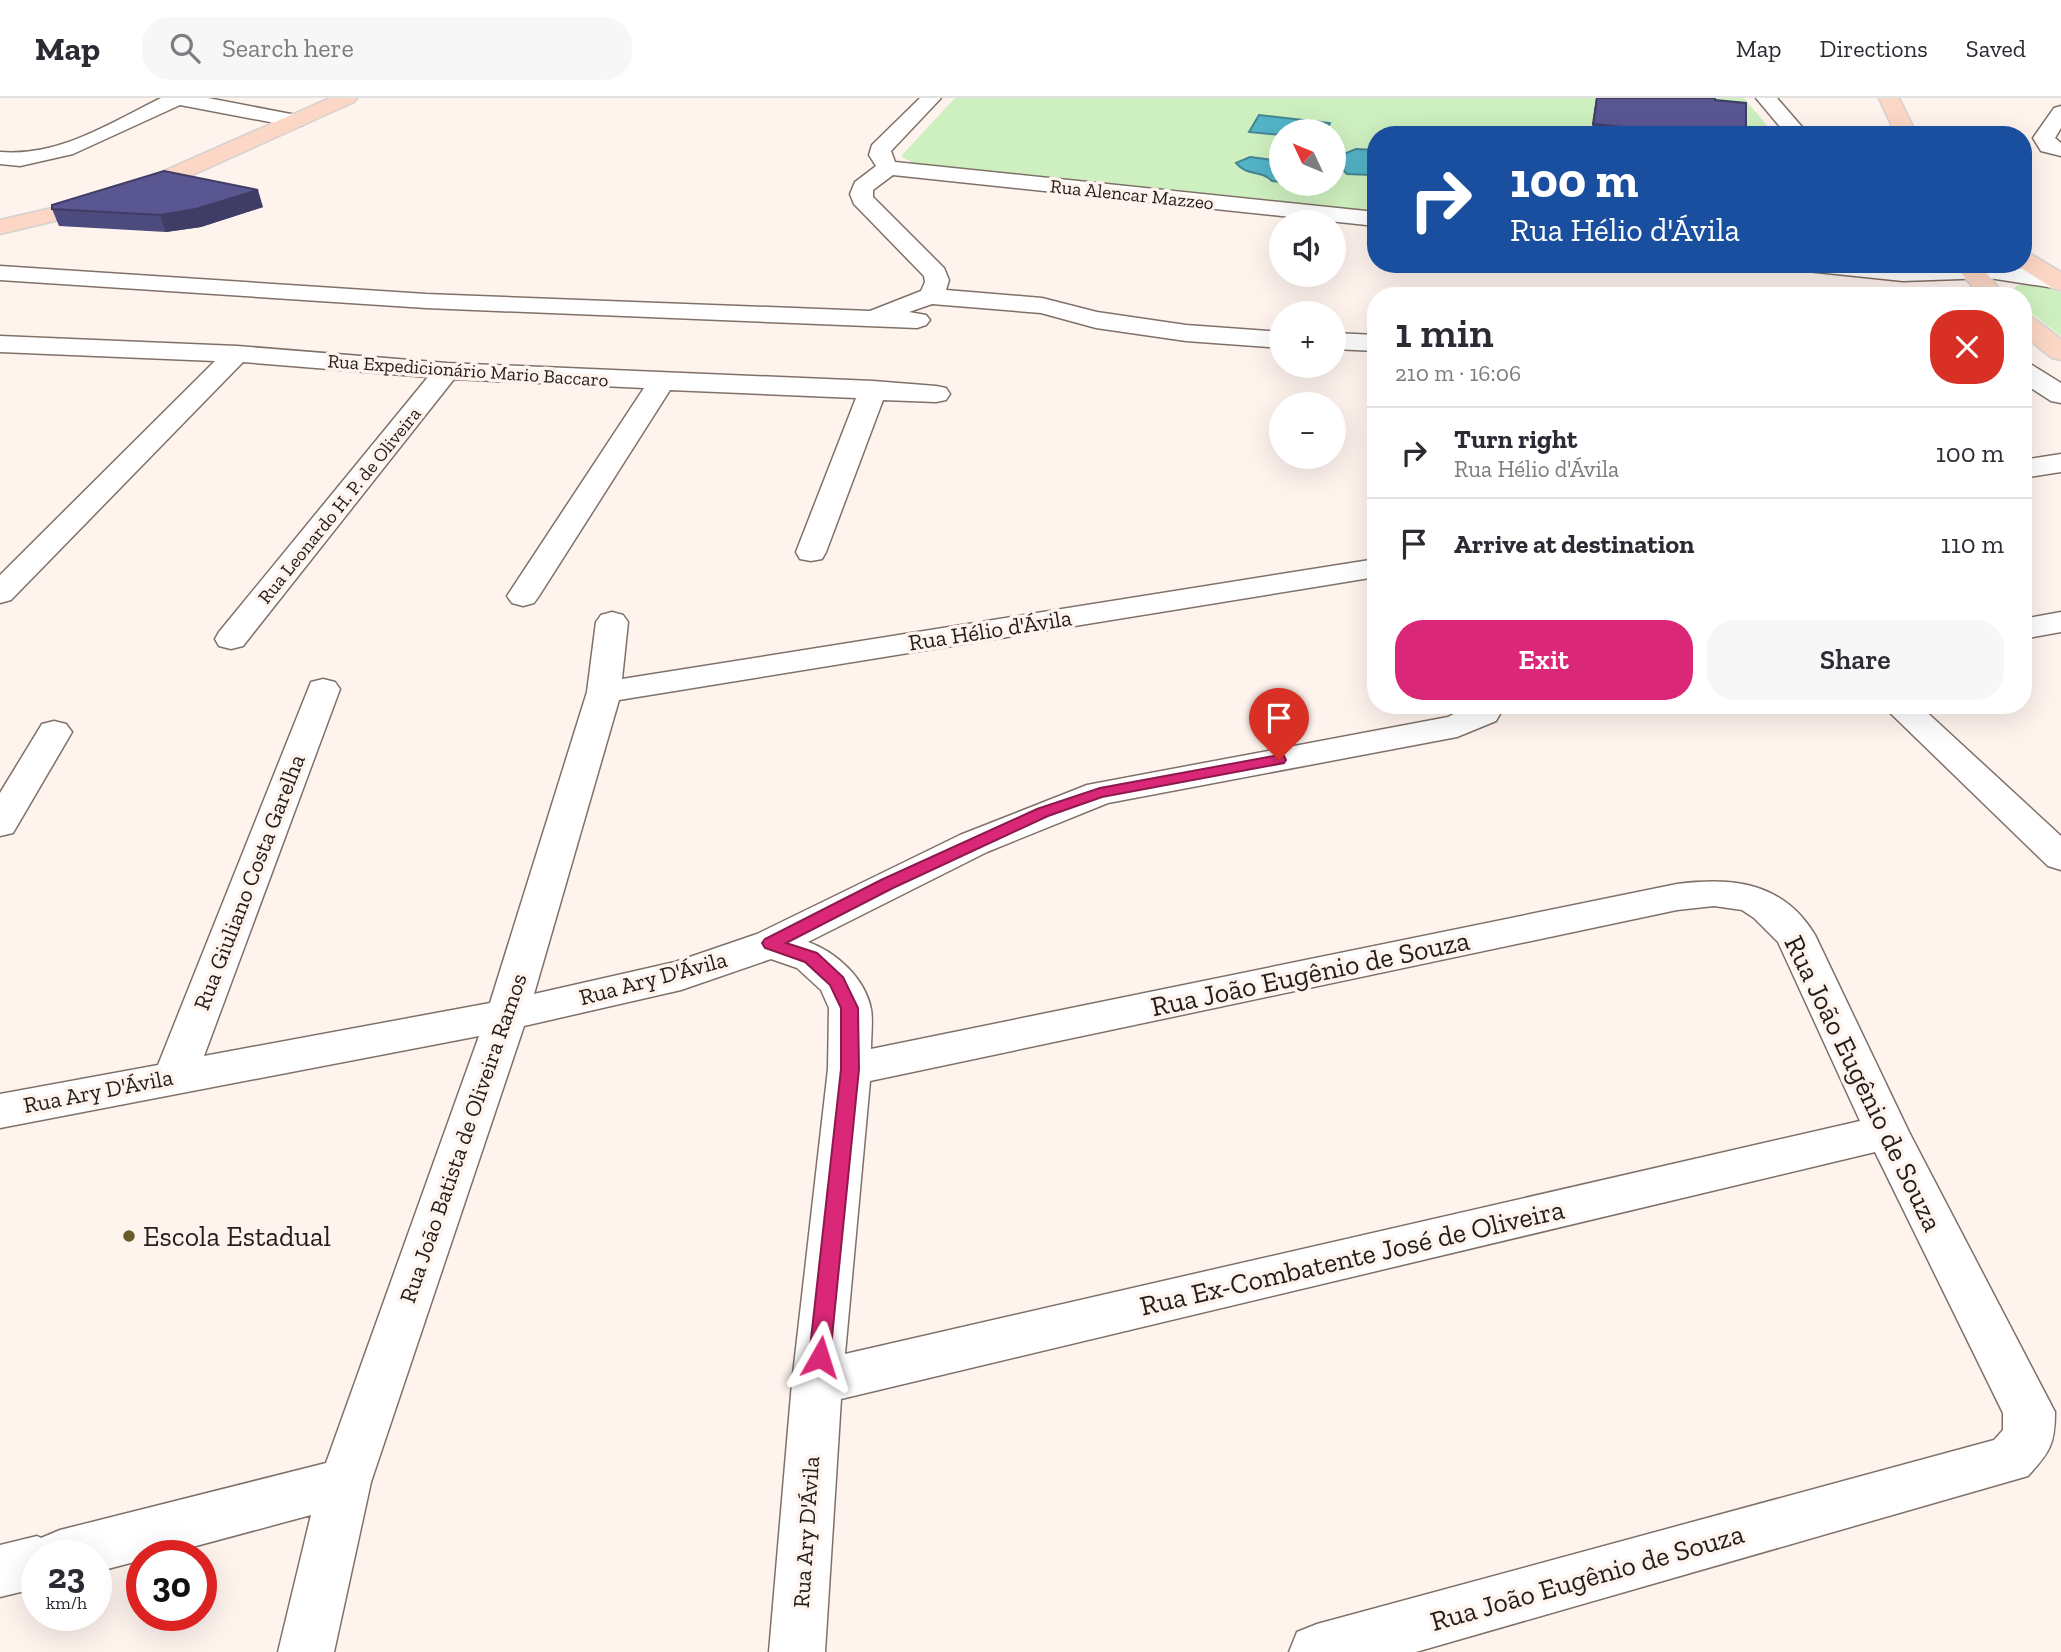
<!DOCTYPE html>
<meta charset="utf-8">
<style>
body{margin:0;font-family:"Zilla Slab",serif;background:#f7f7f7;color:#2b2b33;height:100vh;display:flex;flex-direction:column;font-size:26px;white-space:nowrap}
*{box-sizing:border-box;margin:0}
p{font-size:23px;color:#7c7c81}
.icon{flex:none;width:38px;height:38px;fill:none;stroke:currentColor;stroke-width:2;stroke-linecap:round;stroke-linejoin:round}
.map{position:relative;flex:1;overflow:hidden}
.details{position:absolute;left:1367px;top:189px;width:665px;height:427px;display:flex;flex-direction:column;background:#fff;border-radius:28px;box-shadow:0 7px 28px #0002}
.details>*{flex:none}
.hud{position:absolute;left:1367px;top:28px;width:665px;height:147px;border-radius:28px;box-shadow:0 7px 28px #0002;background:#1a4fa0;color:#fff;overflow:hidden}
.needle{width:46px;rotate:314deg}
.fabs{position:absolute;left:1269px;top:21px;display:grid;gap:14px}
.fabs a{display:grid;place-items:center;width:77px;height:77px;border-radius:50%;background:#fff;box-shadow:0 7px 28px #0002;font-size:35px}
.speed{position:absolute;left:21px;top:1442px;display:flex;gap:14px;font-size:35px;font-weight:700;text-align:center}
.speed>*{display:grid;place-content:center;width:91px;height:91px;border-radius:50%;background:#fff;box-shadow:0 7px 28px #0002;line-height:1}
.speed small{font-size:18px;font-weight:400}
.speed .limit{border:10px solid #d22;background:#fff;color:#111}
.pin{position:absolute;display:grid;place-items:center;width:60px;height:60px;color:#fff;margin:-72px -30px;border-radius:50% 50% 50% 0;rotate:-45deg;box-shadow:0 0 7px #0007}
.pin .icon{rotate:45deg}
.me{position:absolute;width:77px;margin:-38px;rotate:6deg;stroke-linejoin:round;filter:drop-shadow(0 0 5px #0008)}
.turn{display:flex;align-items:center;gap:24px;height:147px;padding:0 28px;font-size:32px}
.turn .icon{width:91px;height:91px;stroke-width:2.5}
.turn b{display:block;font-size:49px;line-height:60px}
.round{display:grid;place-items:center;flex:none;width:74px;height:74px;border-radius:28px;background:#f7f7f7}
.head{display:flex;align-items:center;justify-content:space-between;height:119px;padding:0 28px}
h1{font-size:42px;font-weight:600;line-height:52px}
.action{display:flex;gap:14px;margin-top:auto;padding:14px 28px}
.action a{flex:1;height:80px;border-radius:28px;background:#db2777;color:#fff;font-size:28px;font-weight:600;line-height:80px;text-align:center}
.action a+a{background:#f7f7f7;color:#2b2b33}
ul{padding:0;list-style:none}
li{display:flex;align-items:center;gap:21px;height:91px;padding:0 28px;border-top:2px solid #e1e1e2}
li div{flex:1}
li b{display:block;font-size:26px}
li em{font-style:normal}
header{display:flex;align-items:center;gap:42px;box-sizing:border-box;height:98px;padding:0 35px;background:#fff;border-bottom:2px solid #e1e1e2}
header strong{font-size:33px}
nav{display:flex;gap:38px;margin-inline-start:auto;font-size:24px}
.search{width:490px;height:63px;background:#f7f7f7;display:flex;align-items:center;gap:18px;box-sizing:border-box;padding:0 24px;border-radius:28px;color:#7c7c81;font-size:26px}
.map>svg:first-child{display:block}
.green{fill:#ceefbf;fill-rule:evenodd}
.water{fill:#53b4c7;stroke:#458793;stroke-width:2}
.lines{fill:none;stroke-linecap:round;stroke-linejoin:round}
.minor-casing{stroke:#807168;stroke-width:3}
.major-casing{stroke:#d3d2d1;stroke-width:3}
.minor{fill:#fff;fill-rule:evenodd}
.major{fill:#fcd7c5;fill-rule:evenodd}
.wall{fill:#4d4a7e}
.shaded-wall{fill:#3f3c66}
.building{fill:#5a5692;stroke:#3f3c66;stroke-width:2}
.route{fill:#db2777;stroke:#8e194d;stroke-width:2}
.poi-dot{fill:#675b28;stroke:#fef3ed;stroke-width:2.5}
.labels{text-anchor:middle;stroke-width:7;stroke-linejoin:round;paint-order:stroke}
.far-street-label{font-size:19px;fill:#231d19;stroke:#fef3ed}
.street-label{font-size:23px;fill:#231d19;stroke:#fef3ed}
.near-street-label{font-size:28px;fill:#231d19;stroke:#fef3ed}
.near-poi-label{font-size:28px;fill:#231d19;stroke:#fef3ed;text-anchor:start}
</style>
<header>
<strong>Map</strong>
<div class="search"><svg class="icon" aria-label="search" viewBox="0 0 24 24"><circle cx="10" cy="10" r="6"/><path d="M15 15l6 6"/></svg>Search here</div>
<nav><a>Map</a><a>Directions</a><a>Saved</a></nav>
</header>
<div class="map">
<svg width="2061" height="1554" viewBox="0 0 2061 1554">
<rect width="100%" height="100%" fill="#fef3ed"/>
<!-- green -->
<g class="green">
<path d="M955 0H1744L1775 37H1376L1375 113 913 65 901 58ZM1281 33H1334V86H1281Z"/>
<polygon points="2025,186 2035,186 2061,194 2061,238 2027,212 2023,207 2023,198 2015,198 2013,193 2016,188"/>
</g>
<!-- water -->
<g class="water">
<polygon points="1259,17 1330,25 1326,33 1281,33 1281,37 1249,34"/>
<polygon points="1356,51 1375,52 1375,85 1372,77 1347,76 1339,68 1334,67 1334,55 1344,56"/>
<path d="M1250 59 1273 62 1281 69V84L1272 83C1260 71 1248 79 1236 65Z"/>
</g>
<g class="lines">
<defs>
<g id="minor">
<path d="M161 0H208L296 17 303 19 306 23 303 27 296 29 180 7 73 56 20 68 0 66V54C59 59 110 25 161 0Z"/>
<polygon points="920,0 941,0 891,53 895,64 1376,114 1376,128 893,77 873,92 873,99 944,170 949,182 946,192 1042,200 1097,214 1186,227 1281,234 1281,250 1186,243 1096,230 1041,215 932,206 909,214 926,217 930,222 926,227 917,230 426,210 0,182 0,168 426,196 870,213 921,193 925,184 924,178 854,106 850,96 855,84 876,68 869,57 872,47"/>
<polygon points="1756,0 1777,0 1809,37 1787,37"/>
<polygon points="2061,8 2061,30 2055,40 2061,45 2061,58 2041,53 2033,40 2054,10"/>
<polygon points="1795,166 1903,169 1992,166 2061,177 2061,191 1989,180 1903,183 1807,173 1798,171"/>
<polygon points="1334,235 1376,237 1376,253 1334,251"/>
<polygon points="0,238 237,248 447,265 873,283 936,288 946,290 950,296 946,302 936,304 883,302 826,454 822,461 811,463 800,461 796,454 856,300 670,292 539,498 534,505 523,508 512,505 507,498 644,290 454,281 243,548 231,551 219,548 215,541 219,534 428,279 243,264 11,502 0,505 0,477 215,263 0,254"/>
<polygon points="2023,265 2032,267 2061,285 2061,305 2051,303 2023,285"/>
<polygon points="2061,356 2061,374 2023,380 2023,362"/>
<path d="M1376 461V479L619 602 534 896 675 864 757 836 960 737 1087 687 1448 619 1471 607H1505L1496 623 1457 639 1108 705 987 754 808 844C836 854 865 880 871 911 873 923 871 938 871 951L1677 786C1733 779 1783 784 1815 837L1909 1034 2055 1314C2055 1346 2050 1354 2028 1378L1416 1554H1289L1297 1534 1317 1526 1994 1342 2003 1332V1315L1875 1054 841 1301 825 1554H769L792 1285 828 971 829 910 821 892 797 870 771 861 681 892 524 928 371 1384 334 1554H278L311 1417 159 1458H142V1462L96 1474V1458H37V1490L0 1499V1447L37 1438 41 1440 60 1432 326 1365 479 938 0 1030V996L158 967 311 584 323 581 335 584 340 591 204 958 490 905 587 594 596 524 601 517 612 514 623 517 628 524 622 581ZM1714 808 1742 812 1754 820 1778 844 1860 1023 845 1256 870 983 1677 812Z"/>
<polygon points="2061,514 2061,534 2023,541 2023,521"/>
<polygon points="1882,607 1919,607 2061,738 2061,772 2048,768"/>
<polygon points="54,623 66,626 72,634 13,735 0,738 0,695 42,626"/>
</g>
<g id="major">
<polygon points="330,0 357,0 354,4 166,89 71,119 0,136 0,122 56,109 150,79"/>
<polygon points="1879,0 1899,0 1917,37 1896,37"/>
<polygon points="2023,154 2031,156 2061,174 2061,192 2052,190 2015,166 2023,166"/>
<polygon points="1954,166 1979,166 2005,198 1980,198"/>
<polygon points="2023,216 2032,219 2061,241 2061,262 2052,260 2023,237"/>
</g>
</defs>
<!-- minor casing -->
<use href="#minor" class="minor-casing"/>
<!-- major casing -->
<use href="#major" class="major-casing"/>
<!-- minor -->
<use href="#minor" class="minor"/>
<!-- major -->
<use href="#major" class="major"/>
</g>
<!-- wall -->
<g class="wall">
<polygon points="1596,0 1715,0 1715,2 1746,37 1591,37"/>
<polygon points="263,109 201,129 166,134 59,128 52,111"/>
</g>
<!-- shaded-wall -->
<polygon class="shaded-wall" points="258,92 263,109 201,129 166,134 160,117"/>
<!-- building -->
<g class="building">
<polygon points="1597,0 1715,0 1715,2 1746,5 1746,37 1680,37 1680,35 1593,26"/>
<polygon points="164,73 258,92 196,111 160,117 52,111 52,107"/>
</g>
<!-- route -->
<polygon class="route" points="1279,657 1284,658 1286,662 1284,665 1102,699 1048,718 893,790 786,845 817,855 843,879 858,910 859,971 830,1259 827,1265 820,1268 812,1265 809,1259 841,971 841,910 830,887 805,864 765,850 762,845 765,841 881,782 1037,711 1100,690"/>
<!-- markers -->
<circle class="poi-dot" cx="129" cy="1138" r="7"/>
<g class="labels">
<!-- far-street labels -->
<g class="far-street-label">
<text transform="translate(1132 96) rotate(6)" y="7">Rua Alencar Mazzeo</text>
<text transform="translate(468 272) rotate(4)" y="7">Rua Expedicionário Mario Baccaro</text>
<text transform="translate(339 407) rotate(-51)" y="7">Rua Leonardo H. P. de Oliveira</text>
</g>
<!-- street labels -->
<g class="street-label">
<text transform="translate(990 532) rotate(-9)" y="8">Rua Hélio d'Ávila</text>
<text transform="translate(249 784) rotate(-69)" y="8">Rua Giuliano Costa Garelha</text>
<text transform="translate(653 880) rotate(-15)" y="8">Rua Ary D'Ávila</text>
<text transform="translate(98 993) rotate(-11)" y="8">Rua Ary D'Ávila</text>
<text transform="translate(463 1040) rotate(-71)" y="8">Rua João Batista de Oliveira Ramos</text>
<text transform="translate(806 1434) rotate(-86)" y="8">Rua Ary D'Ávila</text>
</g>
<!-- near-street labels -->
<g class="near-street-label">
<text transform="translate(1310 875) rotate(-12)" y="10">Rua João Eugênio de Souza</text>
<text transform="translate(1864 985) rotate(64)" y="10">Rua João Eugênio de Souza</text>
<text transform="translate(1352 1159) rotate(-13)" y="10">Rua Ex-Combatente José de Oliveira</text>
<text transform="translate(1587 1479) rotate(-16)" y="10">Rua João Eugênio de Souza</text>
</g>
<!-- near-poi labels -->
<g class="near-poi-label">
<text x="143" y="1148">Escola Estadual</text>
</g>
</g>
</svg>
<div class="fabs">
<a><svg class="needle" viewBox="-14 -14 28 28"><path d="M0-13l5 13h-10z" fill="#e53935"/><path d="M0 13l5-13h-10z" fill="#7c7c81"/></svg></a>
<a><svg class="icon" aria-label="sound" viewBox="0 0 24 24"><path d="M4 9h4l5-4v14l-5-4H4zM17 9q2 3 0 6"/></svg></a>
<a>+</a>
<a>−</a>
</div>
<div class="speed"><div>23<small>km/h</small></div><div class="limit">30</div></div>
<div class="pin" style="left:1279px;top:662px;background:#d93025"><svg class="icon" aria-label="arrive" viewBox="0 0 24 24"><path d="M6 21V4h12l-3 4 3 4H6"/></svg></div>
<svg class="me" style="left:820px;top:1259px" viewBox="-20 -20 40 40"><path d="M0-17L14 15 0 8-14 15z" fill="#db2777" stroke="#fff" stroke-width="4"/></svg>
<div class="hud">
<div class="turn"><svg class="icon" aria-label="right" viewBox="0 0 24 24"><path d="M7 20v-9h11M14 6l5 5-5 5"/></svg><div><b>100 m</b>Rua Hélio d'Ávila</div></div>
</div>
<section class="details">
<div class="head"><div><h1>1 min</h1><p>210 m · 16:06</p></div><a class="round" style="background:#d93025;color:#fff"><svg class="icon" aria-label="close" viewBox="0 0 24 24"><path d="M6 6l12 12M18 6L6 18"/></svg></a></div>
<ul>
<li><svg class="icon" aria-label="right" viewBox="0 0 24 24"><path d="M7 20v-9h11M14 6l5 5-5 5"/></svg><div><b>Turn right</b><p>Rua Hélio d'Ávila</p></div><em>100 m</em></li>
<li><svg class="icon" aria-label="arrive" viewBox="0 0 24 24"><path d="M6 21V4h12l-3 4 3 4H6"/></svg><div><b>Arrive at destination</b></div><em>110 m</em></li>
</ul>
<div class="action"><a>Exit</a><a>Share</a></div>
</section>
</div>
